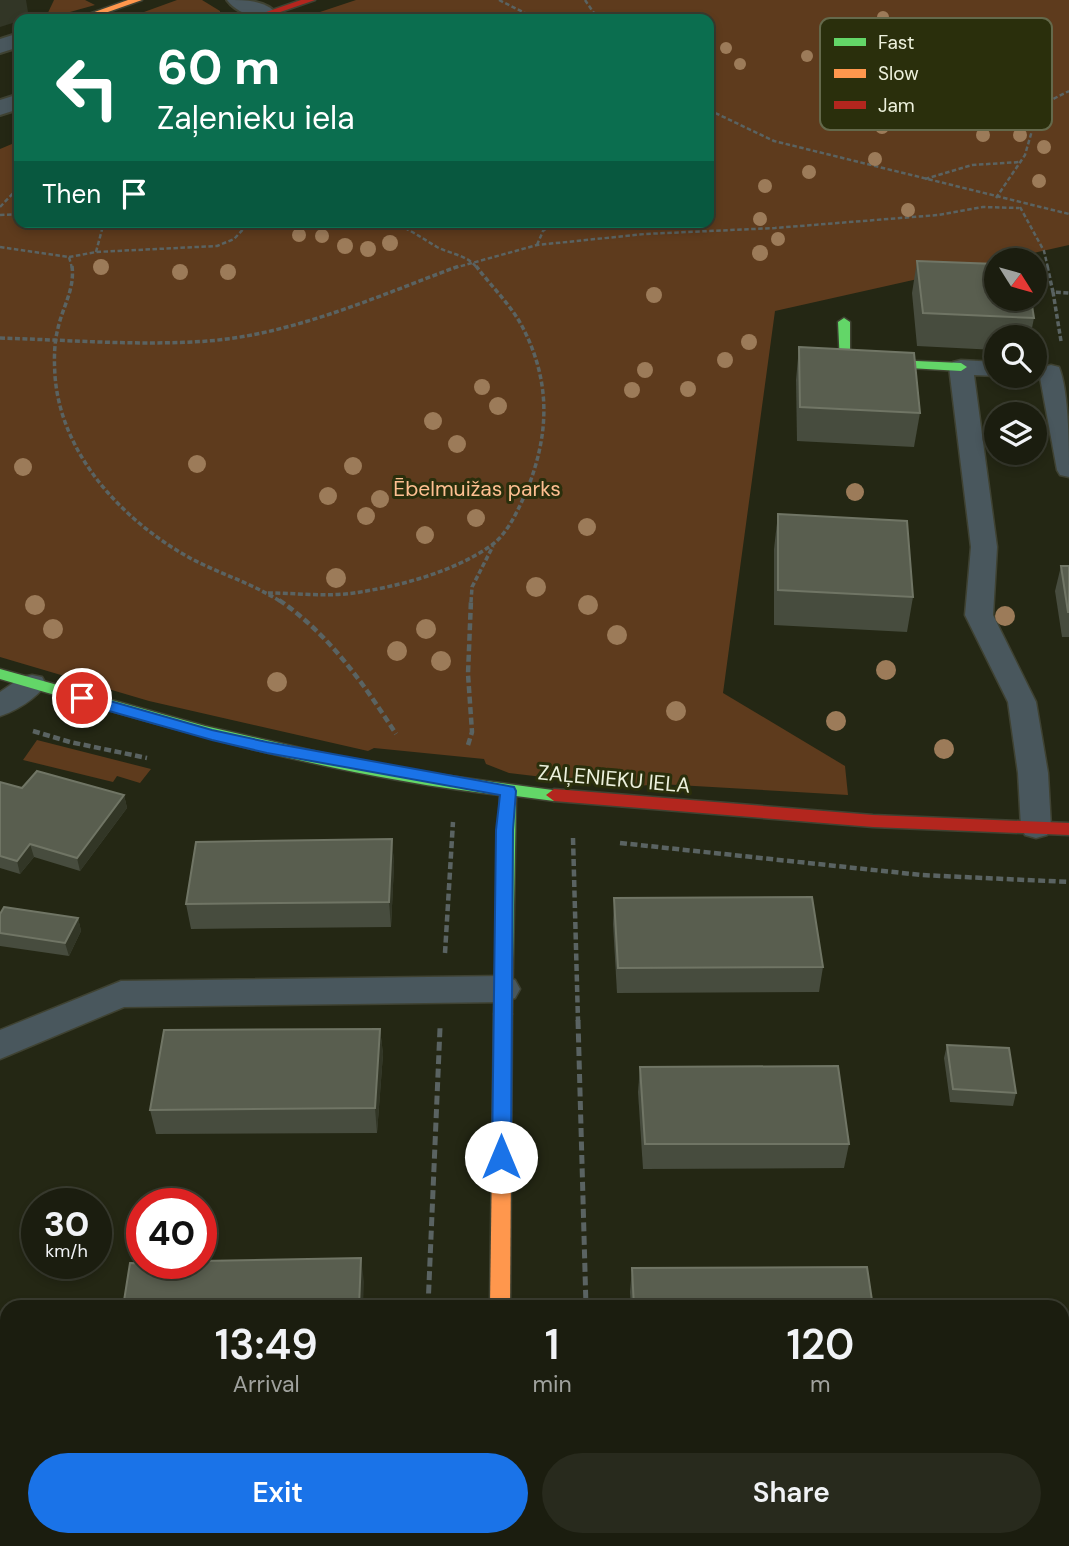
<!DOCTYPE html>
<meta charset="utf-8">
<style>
body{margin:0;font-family:"DM Sans",sans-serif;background:#282a1d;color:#f1f3f6;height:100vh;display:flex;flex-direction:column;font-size:26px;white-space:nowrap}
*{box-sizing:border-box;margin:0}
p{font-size:23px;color:#a0a29e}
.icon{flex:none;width:38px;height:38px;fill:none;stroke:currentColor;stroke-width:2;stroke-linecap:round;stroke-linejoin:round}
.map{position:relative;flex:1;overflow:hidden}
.side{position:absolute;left:0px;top:1300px;width:1069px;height:247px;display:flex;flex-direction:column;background:#1b1d0f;border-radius:21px 21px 0 0;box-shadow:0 4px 10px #0003,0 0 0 2px #393b2f}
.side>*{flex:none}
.guide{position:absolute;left:14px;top:14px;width:700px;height:214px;border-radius:14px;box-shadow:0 4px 10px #0003,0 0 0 2px #393b2f;background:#0b6e4f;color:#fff;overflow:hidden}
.needle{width:46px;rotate:127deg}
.fabs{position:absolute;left:984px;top:248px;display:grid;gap:14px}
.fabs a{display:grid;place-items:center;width:63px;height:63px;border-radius:50%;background:#1b1d0f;box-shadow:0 4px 10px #0003,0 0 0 2px #393b2f;font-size:35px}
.speed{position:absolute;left:21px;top:1188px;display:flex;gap:14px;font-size:35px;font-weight:700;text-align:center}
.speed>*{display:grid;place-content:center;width:91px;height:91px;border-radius:50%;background:#1b1d0f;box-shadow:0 4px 10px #0003,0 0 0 2px #393b2f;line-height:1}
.speed small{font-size:18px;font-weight:400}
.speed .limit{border:10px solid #d22;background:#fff;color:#111}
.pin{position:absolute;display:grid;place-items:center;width:60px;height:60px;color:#fff;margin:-30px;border:4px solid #fff;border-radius:50%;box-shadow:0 2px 7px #0007}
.me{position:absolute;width:77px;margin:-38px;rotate:0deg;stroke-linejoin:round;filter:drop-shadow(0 0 5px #0008)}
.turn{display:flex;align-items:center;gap:24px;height:147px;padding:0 28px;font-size:32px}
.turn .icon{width:91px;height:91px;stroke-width:2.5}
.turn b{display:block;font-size:49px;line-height:60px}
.then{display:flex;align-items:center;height:66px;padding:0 28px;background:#0003;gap:14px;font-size:26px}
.eta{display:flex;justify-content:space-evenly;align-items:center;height:119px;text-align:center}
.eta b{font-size:42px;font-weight:600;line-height:49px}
.button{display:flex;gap:14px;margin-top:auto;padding:14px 28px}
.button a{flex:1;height:80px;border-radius:42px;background:#1a73e8;color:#fff;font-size:28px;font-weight:600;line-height:80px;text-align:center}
.button a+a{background:#282a1d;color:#f1f3f6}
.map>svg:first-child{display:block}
.green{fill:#5e3b1d}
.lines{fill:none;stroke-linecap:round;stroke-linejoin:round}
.lane-casing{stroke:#3f4232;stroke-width:3}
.street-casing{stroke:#3f4232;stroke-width:4}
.fast-casing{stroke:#3f4232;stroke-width:3}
.slow-casing{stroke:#3f4232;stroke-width:3}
.jam-casing{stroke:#3f4232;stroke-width:3}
.path-far3{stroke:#5a6362;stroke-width:2.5;stroke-dasharray:4.5 2.5;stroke-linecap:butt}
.path-far2{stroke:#5a6362;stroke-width:3.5;stroke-dasharray:5 2.5;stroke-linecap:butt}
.path-far1{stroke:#5a6362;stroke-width:4.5;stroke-dasharray:7 3.5;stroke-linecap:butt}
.path{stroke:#5a6362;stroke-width:5;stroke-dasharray:9 4.5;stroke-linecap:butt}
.lane{fill:#49575d;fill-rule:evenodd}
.street{fill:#49575d;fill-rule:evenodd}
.fast{fill:#63d668;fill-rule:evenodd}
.slow{fill:#ff974d;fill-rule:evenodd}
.jam{fill:#b3261e;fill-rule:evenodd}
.tree{fill:#9c7b59}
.wall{fill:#474c3e}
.shaded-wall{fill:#323626}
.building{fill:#595e4f;stroke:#707565;stroke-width:2}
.route{fill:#1a73e8;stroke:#114b97;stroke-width:2}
.labels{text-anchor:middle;stroke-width:6;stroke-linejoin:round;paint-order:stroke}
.park-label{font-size:21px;fill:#febf91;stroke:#2a2f0c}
.street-label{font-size:21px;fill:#edf1dd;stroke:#2a2f0c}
.key{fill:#2a2f0c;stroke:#64694b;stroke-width:2}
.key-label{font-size:19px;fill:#edf1dd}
</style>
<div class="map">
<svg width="1069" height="1546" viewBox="0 0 1069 1546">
<rect width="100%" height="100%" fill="#242714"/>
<!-- green -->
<g class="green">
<polygon points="54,0 85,0 95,5 45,19"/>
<polygon points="177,0 202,0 220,11 220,15 208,19 153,19 144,12"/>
<polygon points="356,0 1069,0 1069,245 775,311 723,693 845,766 848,795 660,784 627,787 509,773 486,764 484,759 374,748 368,751 149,701 0,657 0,149 19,141 19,222 709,222 709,19 309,19 305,17"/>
<polygon points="37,740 151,769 140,783 117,776 113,782 23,760"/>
</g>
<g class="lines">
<defs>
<g id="lane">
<polygon points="961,360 996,362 996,376 974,375 997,547 993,615 1036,702 1048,773 1051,827 1047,835 1036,838 1025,835 1021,827 1018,773 1008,702 965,615 971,547 949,367 953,362"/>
<path d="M1051 365 1059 367C1069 391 1069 449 1069 477L1060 475 1057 470 1039 372 1043 367Z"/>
<path d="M32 675 42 677 46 684C37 698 16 711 0 716V692L22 677Z"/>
<polygon points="503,976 515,980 520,989 515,998 503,1002 124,1007 0,1059 0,1030 121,981"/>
</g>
<g id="street">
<path d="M227 0C245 0 266 0 277 14L274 19C259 20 236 13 227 0Z"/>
<polygon points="19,33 19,47 0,53 0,39"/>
<polygon points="19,94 19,109 0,115 0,100"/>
<polygon points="7,1458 7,1510 0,1511 0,1459"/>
<polygon points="1062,1481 1069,1482 1069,1534 1062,1533"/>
<polygon points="456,1540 510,1540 509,1546 455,1546"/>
</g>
<g id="fast">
<polygon points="844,318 850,322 850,358 961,363 967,367 961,371 840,364 838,322"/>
<path d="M0 669 205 726 344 758 413 771 560 791 562 795 554 801 516 796 512 1014 509 1019 503 1021 497 1019 494 1014 500 795C330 776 164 727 0 679Z"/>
</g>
<g id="slow">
<polygon points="128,0 142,0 88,19 75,19"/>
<polygon points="503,1007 509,1009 512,1014 510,1307 490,1307 494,1014 497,1009"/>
</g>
<g id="jam">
<polygon points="301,0 315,0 260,19 246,19"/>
<polygon points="554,789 873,815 1069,823 1069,835 873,827 554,801 546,795"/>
</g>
</defs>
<!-- lane casing -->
<use href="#lane" class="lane-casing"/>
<!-- street casing -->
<use href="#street" class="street-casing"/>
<!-- fast casing -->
<use href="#fast" class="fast-casing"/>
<!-- slow casing -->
<use href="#slow" class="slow-casing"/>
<!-- jam casing -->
<use href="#jam" class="jam-casing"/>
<!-- path-far3 -->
<g class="path-far3">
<polyline points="499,0 537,19"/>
<polyline points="585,0 598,19"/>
<polyline points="709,110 774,141 1069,214"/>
<polyline points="925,179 972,165 1020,162"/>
<polyline points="996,198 1025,155 1039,106 1069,91"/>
<polyline points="0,207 19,187"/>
<polyline points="1020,207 1044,251 1048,268"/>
<polyline points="0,215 19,214"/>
<path d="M392 222C409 229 422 238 437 247 450 254 468 255 477 268"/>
<polyline points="537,245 543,231 554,222"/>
<polyline points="0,247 69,257 72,268"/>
<polyline points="96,252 104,222"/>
<polyline points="69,257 96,252 217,246 234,239 250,222"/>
<polyline points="454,268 537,245 645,234 775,228 938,215 983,207 1019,208"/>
</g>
<!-- path-far2 -->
<g class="path-far2">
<path d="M72 266C75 289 63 306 58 328 54 343 54 360 55 376 61 455 123 521 190 558 220 574 252 583 281 602"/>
<polyline points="1047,266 1053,292"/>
<path d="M0 338C69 340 139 346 208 341 295 334 378 296 459 266"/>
<polyline points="1061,341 1053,292 1069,293"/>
<path d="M268 593C296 593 326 597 354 593 400 586 450 573 489 547 507 536 519 508 527 490 549 435 551 384 524 330 513 307 491 286 476 266"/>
<polyline points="471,602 472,587 493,546"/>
</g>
<!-- path-far1 -->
<g class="path-far1">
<path d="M279 600C329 634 364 684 396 734"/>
<polyline points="33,731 70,742 147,758"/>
<polyline points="468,745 472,732 468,674 471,600"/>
<polyline points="573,838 578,1021"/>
<polyline points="620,843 921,875 1069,882"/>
<polyline points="445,953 453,822"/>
</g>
<!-- path -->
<g class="path">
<polyline points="578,1020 586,1307"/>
<polyline points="428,1307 440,1028"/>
<polyline points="1062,1450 1069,1450"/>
</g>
<!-- lane -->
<use href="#lane" class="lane"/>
<!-- street -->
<use href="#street" class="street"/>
<!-- fast -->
<use href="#fast" class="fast"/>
<!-- slow -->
<use href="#slow" class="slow"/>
<!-- jam -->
<use href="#jam" class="jam"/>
</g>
<!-- trees -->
<g class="tree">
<circle cx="883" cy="17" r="6"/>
<circle cx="726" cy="48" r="6"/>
<circle cx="807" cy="56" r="6"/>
<circle cx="740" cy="64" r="6"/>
<circle cx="882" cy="127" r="7"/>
<circle cx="983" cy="135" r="7"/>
<circle cx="1020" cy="135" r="7"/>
<circle cx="1044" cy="147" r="7"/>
<circle cx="875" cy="159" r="7"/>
<circle cx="809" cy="172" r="7"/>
<circle cx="1039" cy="181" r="7"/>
<circle cx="765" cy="186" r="7"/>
<circle cx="908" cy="210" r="7"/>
<circle cx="760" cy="219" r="7"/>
<circle cx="299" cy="235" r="7"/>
<circle cx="322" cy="236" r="7"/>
<circle cx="778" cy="239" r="7"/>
<circle cx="390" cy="243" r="8"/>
<circle cx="345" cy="246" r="8"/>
<circle cx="368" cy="249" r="8"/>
<circle cx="760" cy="253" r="8"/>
<circle cx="101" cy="267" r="8"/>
<circle cx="180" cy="272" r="8"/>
<circle cx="228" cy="272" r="8"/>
<circle cx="654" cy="295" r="8"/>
<circle cx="749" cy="342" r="8"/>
<circle cx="725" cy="360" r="8"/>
<circle cx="645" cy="370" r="8"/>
<circle cx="482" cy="387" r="8"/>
<circle cx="688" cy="389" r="8"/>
<circle cx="632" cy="390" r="8"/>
<circle cx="498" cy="406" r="9"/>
<circle cx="433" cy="421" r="9"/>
<circle cx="457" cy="444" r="9"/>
<circle cx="197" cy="464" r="9"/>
<circle cx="353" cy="466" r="9"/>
<circle cx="23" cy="467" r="9"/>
<circle cx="855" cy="492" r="9"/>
<circle cx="328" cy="496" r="9"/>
<circle cx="380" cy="499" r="9"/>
<circle cx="366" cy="516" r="9"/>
<circle cx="476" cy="518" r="9"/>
<circle cx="587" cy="527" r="9"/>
<circle cx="425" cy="535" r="9"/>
<circle cx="336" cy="578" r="10"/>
<circle cx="536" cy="587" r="10"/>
<circle cx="35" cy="605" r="10"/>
<circle cx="588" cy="605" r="10"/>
<circle cx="1005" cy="616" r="10"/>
<circle cx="53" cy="629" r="10"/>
<circle cx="426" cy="629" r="10"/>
<circle cx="617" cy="635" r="10"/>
<circle cx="397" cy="651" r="10"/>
<circle cx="441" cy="661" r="10"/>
<circle cx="886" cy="670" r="10"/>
<circle cx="277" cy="682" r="10"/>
<circle cx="676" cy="711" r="10"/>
<circle cx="836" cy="721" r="10"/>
<circle cx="944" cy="749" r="10"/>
</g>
<!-- wall -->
<g class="wall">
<polygon points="917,261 1034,318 1030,338 996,338 996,350 917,346 912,293"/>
<polygon points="799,347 920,413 914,447 797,441 796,380"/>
<polygon points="778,514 913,597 907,632 774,625 774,549"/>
<polygon points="1061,566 1069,566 1069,637 1062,637 1055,591"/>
<polygon points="0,782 22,788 124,795 127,808 80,871 34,857 20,874 0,868"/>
<polygon points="392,839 394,865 391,927 191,929 186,904"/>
<polygon points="614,898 823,967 819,992 617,993 613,924"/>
<polygon points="0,914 78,918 81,931 69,956 0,946"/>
<polygon points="380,1029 383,1054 377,1133 156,1134 150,1110"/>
<polygon points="947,1045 1016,1093 1013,1106 950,1102 944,1058"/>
<polygon points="640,1067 849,1144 844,1168 643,1169 638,1092"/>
<polygon points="632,1268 873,1307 631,1307 630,1292"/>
</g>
<!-- shaded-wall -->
<g class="shaded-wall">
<polygon points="0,0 26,0 29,18 19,19 19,21 0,27"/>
<polygon points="124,795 127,808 80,871 77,858"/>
<polygon points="392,839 394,865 391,927 389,902"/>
<polygon points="30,844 34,857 20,874 17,861"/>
<polygon points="78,918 81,931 69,956 65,943"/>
<polygon points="380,1029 383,1054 377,1133 375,1108"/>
<polygon points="361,1258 364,1282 363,1307 359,1307"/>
</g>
<!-- building -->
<g class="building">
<polygon points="917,261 996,264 996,299 1031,299 1034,318 923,313"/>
<polygon points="799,347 914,353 920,413 800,407"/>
<polygon points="778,514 907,521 913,597 778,590"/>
<polygon points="1061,566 1069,566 1069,612 1068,612"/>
<polygon points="37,771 124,795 77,858 30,844 17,861 0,856 0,782 22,788"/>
<polygon points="392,839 389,902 186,904 196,842"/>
<polygon points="812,897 823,967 618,968 614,898"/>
<polygon points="4,907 78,918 65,943 0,933 0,914"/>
<polygon points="380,1029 375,1108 150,1110 164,1030"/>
<polygon points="947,1045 1009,1048 1016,1093 953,1089"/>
<polygon points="838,1066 849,1144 645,1144 640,1067"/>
<polygon points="361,1258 359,1307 123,1307 130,1263 201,1264 201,1261"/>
<polygon points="867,1267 873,1307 634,1307 632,1268"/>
</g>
<!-- route -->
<polygon class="route" points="82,693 212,730 267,742 514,787 516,791 513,830 511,1157 508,1162 501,1165 495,1162 492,1157 496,830 500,795 267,753 212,740 77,702 74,698"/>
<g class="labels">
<!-- park labels -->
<g class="park-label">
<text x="477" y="496">Ēbelmuižas parks</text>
</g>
<!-- street labels -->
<g class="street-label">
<text transform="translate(614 779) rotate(5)" y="7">ZAĻENIEKU IELA</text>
</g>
</g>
<!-- legend -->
<rect x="820" y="18" width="232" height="112" rx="10" class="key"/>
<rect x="834" y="38" width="32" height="8" fill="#63d668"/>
<rect x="834" y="69" width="32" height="9" fill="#ff974d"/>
<rect x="834" y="101" width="32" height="8" fill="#b3261e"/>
<g class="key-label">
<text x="878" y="49">Fast</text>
<text x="878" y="80">Slow</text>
<text x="878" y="112">Jam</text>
</g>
</svg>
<div class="fabs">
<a><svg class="needle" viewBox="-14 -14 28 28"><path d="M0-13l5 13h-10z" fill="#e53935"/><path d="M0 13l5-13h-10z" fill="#a0a29e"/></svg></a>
<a><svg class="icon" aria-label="search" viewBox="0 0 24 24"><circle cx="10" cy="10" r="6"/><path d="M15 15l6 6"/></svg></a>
<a><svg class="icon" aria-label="layers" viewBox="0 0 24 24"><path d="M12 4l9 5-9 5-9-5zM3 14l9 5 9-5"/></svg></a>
</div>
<div class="speed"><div>30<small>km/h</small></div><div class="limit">40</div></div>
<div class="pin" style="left:82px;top:698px;background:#d93025"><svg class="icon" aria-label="arrive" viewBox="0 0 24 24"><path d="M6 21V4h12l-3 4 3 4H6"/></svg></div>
<svg class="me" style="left:501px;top:1157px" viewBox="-20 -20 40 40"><circle r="19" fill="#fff"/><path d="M0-13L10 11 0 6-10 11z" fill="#1a73e8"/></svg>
<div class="guide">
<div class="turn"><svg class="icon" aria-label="left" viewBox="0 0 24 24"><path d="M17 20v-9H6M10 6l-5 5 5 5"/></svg><div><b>60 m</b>Zaļenieku iela</div></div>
<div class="then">Then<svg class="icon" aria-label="arrive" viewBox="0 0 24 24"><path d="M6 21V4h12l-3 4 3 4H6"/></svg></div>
</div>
<section class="side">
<div class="eta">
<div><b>13:49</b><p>Arrival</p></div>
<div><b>1</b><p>min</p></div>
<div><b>120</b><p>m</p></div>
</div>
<div class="button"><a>Exit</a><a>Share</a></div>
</section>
</div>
